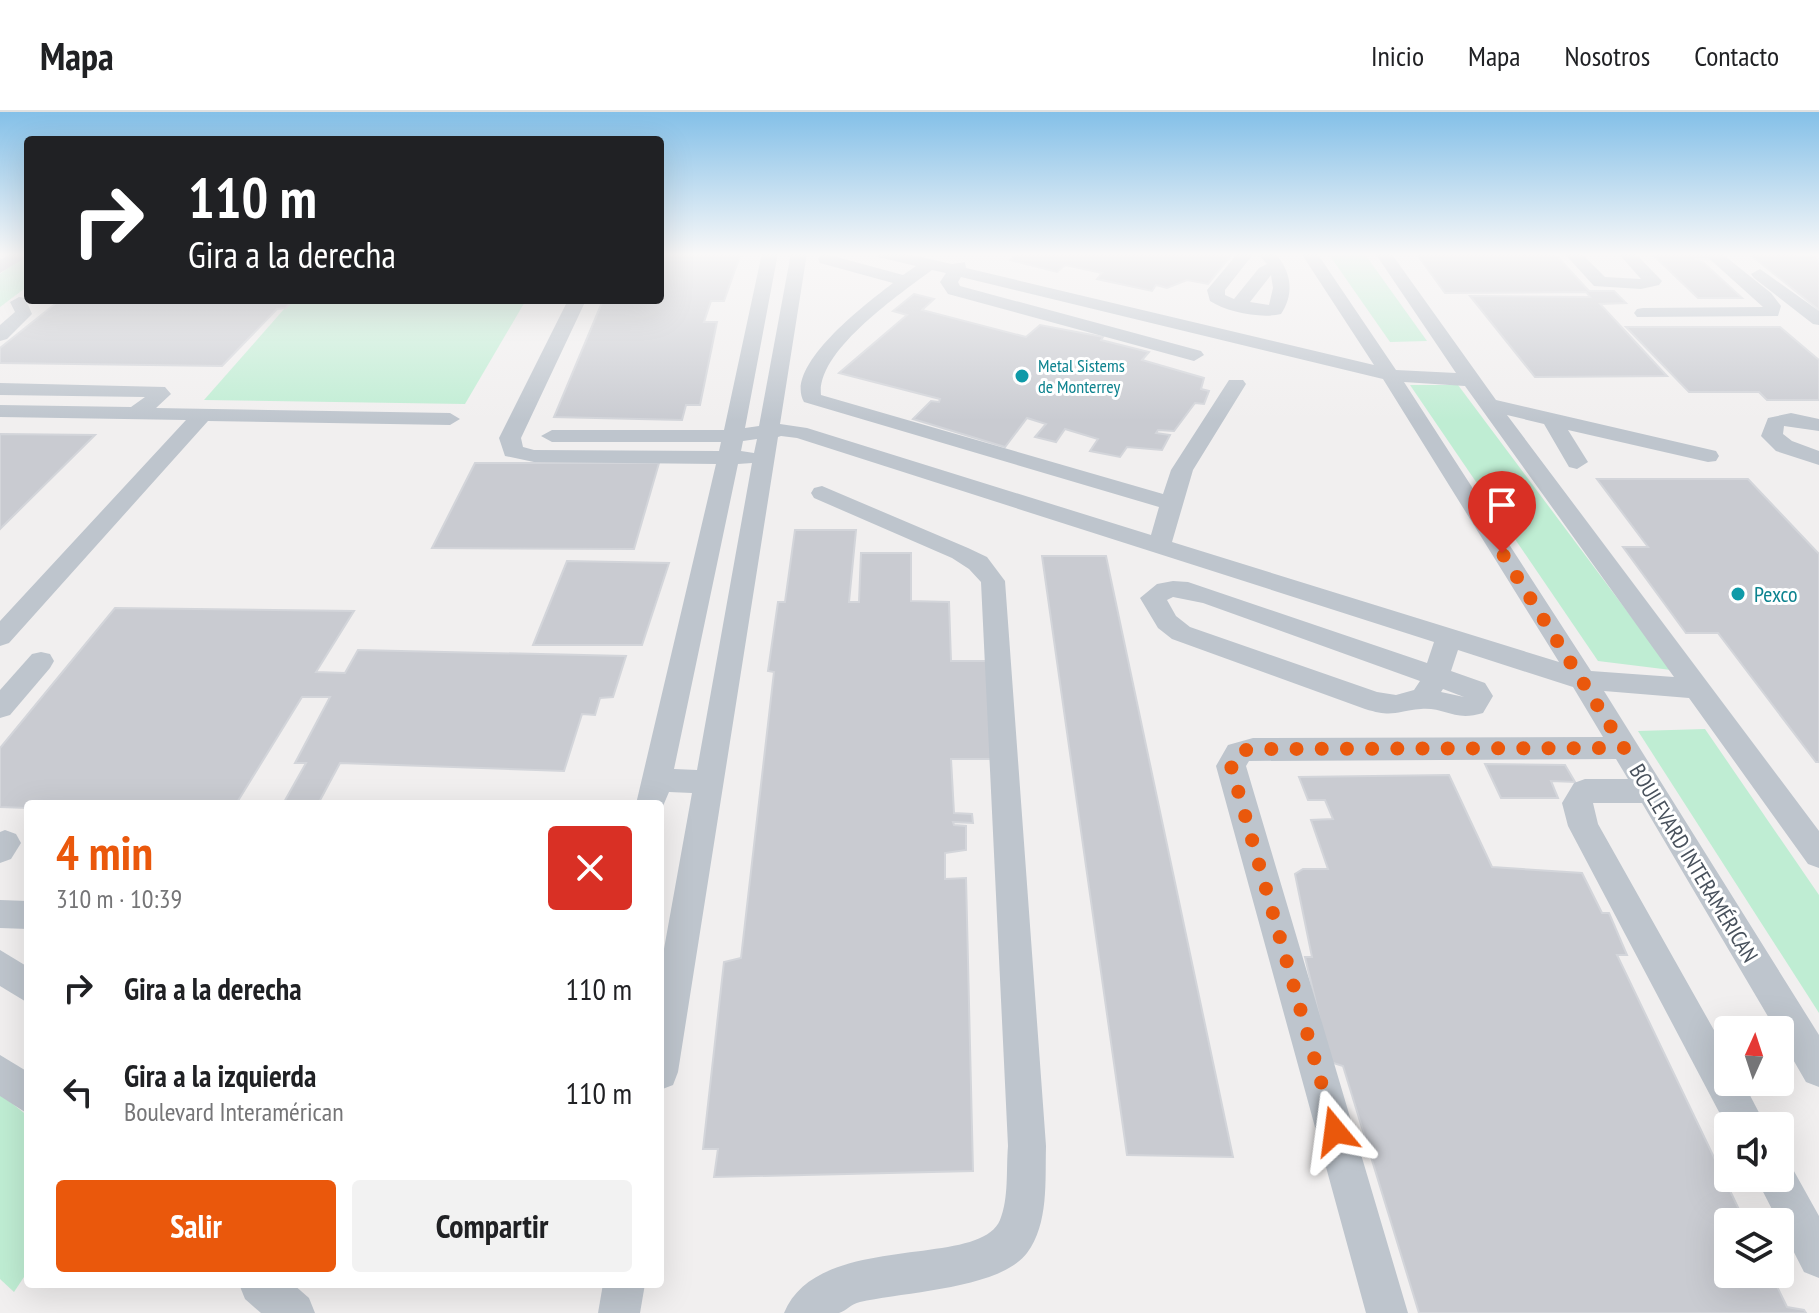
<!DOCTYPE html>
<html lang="es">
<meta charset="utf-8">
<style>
body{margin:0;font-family:"PT Sans Narrow",sans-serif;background:#f2f2f2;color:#202124;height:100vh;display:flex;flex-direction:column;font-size:30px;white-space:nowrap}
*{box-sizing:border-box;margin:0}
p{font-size:26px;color:#757577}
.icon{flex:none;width:44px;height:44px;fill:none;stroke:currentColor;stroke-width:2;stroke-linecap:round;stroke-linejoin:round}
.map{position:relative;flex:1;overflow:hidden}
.side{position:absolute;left:24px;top:688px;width:640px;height:488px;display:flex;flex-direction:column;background:#fff;border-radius:8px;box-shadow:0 8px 32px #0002}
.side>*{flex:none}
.banner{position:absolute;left:24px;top:24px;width:640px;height:168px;border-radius:8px;box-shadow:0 8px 32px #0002;background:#202124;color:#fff;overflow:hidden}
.needle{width:52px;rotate:3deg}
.tools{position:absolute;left:1714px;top:904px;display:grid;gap:16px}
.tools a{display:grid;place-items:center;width:80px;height:80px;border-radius:8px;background:#fff;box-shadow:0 8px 32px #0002;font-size:40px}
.pin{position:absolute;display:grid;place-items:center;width:68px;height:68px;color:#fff;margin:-82px -34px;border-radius:50% 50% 50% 0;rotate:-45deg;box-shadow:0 0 8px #0007}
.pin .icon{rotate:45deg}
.me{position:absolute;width:88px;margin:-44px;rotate:344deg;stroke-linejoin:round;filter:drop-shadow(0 0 6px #0008)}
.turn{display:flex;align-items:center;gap:28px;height:168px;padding:0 32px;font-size:36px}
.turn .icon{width:104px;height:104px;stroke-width:2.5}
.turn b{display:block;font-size:56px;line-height:68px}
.round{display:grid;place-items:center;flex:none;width:84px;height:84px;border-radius:8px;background:#f2f2f2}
.headline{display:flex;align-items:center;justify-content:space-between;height:136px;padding:0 32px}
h1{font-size:48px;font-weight:700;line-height:60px;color:#ea580c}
.primary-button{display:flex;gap:16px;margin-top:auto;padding:16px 32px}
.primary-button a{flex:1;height:92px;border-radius:8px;background:#ea580c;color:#fff;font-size:32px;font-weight:700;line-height:92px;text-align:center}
.primary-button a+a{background:#f2f2f2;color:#202124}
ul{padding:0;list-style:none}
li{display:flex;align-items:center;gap:24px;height:104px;padding:0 32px}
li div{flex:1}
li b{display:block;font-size:30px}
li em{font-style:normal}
header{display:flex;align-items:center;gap:48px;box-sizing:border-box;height:112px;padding:0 40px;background:#fff;border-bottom:2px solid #e0e0e0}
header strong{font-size:38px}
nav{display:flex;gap:44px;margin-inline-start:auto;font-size:28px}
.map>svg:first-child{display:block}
.green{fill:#bfedd3}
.building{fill:#c9cbd1;stroke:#d3d5da;stroke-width:2}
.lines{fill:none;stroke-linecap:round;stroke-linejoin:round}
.minor{fill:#bec5cd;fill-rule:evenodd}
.route{stroke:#ea580c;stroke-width:14;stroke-dasharray:0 25.2}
.culture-dot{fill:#0f9aa8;stroke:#fff;stroke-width:3}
.labels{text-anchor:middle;stroke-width:6;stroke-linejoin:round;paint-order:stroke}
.far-culture-label{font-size:18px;fill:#0d838f;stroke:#fff;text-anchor:start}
.culture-label{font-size:22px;fill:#0d838f;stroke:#fff;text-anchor:start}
.street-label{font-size:22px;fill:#48515c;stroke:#fff}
</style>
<header>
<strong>Mapa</strong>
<nav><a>Inicio</a><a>Mapa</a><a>Nosotros</a><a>Contacto</a></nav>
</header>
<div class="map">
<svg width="1819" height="1201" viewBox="0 0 1819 1201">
<rect width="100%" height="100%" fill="#f1efef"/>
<!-- green -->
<g class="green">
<polygon points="28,141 28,174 0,195 0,162"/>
<polygon points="1328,141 1364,141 1427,229 1390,230"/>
<polygon points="292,188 526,188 465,292 204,288"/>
<polygon points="1410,273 1458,273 1671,558 1598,549"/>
<polygon points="1705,617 1819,783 1819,901 1638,619"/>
<polygon points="0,982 28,1004 28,1159 14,1180 0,1167"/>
</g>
<!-- building -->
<g class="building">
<polygon points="660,141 741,141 724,189 711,189 704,210 717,210 700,293 686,293 682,308 554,305 603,188 660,188"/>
<polygon points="1013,141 1233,141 1208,172 1187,168 1167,176 1156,173 1152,179 1097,167 1102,161 1065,153 1057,160 1010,148 1018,142"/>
<polygon points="1416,141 1554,141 1589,179 1614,179 1626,191 1600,192 1667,264 1535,265 1470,184 1590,185 1586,180 1445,181"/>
<polygon points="1651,141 1704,141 1711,147 1695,147 1704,151 1742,186 1698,186"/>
<polygon points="1748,141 1795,141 1800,144 1813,144 1819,151 1819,198"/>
<polygon points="914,182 934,187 922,198 1026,225 1040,213 1103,225 1101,228 1149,240 1142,248 1204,266 1201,277 1209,279 1204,292 1195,291 1174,319 1158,318 1156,321 1170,323 1162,338 1127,335 1120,345 1090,339 1098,327 1065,317 1056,330 1035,325 1046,312 1027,306 1005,335 913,307 931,289 939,290 940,287 839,261 907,203 893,199"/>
<polygon points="60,188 293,188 286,196 277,197 222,254 0,251 0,236"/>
<polygon points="1626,215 1780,215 1819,248 1819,288 1767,288 1759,280 1689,280"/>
<polygon points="0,322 95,323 0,417"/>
<polygon points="475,351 659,351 634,437 432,436"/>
<polygon points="1597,367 1748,367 1819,442 1819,650 1816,650 1718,521 1686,521 1623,435 1648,435"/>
<polygon points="795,418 856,418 849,490 859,490 861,441 911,441 911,489 949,490 951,549 988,549 996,647 951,647 954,701 972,702 973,711 953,710 954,713 966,714 966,738 945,741 945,767 966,766 973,1059 714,1065 718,1037 703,1037 724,850 741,846 774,560 768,559 778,490 785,490"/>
<polygon points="1042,444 1106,444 1233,1045 1127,1043"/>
<polygon points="567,449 669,451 642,533 533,533"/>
<polygon points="115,496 354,499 316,560 345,561 358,538 626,544 613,585 600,586 595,603 582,602 564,659 340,651 318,692 283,692 306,651 295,651 330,585 302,585 236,692 28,692 28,696 0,695 0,636"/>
<polygon points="1485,652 1565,653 1575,670 1551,669 1558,686 1501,686"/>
<polygon points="1449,663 1492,755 1582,761 1602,801 1609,801 1627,843 1617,843 1745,1110 1728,1110 1728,1162 1771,1162 1787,1195 1804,1198 1806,1201 1419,1201 1343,954 1330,950 1305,845 1312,845 1295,762 1303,757 1328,757 1311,708 1333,707 1325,688 1308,688 1299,665"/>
</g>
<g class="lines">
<!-- minor -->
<g class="minor">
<polygon points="12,141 28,141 28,144 0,161 0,148"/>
<path d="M762 141H778L745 316 759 314 791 141H807L780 312 807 316 1151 423 1159 395 804 290C783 254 867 191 893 171L820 151 818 147 820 143 826 142 903 163 916 154 878 145 876 141H903L952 152 965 150 966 156 1374 253 1301 141H1317L1396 258 1456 261 1375 141H1391L1496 288 1716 339 1719 344 1716 349 1708 350 1568 318 1588 350 1577 357 1569 355 1544 312 1507 303 1819 719V756L1808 752 1689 586 1604 579 1819 923V975L1806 970 1780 925V918H1776L1642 691H1593L1598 712 1728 943V970H1743L1766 1014H1728V1017L1568 714 1562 691 1574 671 1585 667H1628L1616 647 1249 649 1246 654 1408 1201H1366L1216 654 1228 633 1253 626 1603 625 1573 575 1458 538 1451 559 1485 571 1493 584 1483 601C1454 610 1445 595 1421 597 1395 599 1394 606 1365 597L1172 527 1158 516 1140 486 1157 472 1173 469 1188 470 1427 551 1434 530 797 326 781 324 778 325 678 960 673 973 660 978V859L692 681 669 680 660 701V692H636L716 352 534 350 505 344 499 326 568 188H586L521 326 523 335 534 338 719 339 721 330H552L541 324 552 318H724ZM932 158 946 161 940 170 948 182 1194 249 1204 243 1201 239 960 174 958 170 961 165 1383 267 1559 550 1172 430 1193 358 1246 272 1243 268H1229L1171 358 1163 382 821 283C816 239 900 182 932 158ZM1404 270 1465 274 1674 565 1591 559ZM757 327 754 341 741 339 743 329ZM752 351 697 658 674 657 738 352ZM1173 485 1203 491 1420 569 1414 578 1396 583 1377 580 1190 515 1176 504 1167 488ZM1443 577 1464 585 1441 580Z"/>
<path d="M1238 141H1254L1225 178V183L1234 187 1259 156 1267 152 1257 141H1275C1291 159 1295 181 1281 202 1261 207 1227 200 1210 189L1207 178ZM1271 163 1273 176 1269 193 1250 190Z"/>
<polygon points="1564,141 1581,141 1605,165 1641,167 1618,141 1635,141 1662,169 1659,173 1641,177 1594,174"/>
<polygon points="1703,141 1721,141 1771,181 1781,194 1778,204 1637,205 1634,201 1637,197 1643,196 1763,195"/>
<polygon points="1760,157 1819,199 1819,213 1813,212 1754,166 1751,162"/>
<polygon points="19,185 25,186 32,202 7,227 0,229 0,213 15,200 10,190"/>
<polygon points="0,271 165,275 171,282 156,296 450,301 460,307 450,313 208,309 9,531 0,534 0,509 186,308 0,305 0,293 131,295 145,285 0,283"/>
<polygon points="1791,301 1819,307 1819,319 1784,314 1783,322 1792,329 1819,339 1819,353 1776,339 1761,324 1768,306"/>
<path d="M822 374 968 436 987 445 1005 469 1046 1034C1045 1068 1049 1112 1027 1141 1000 1177 903 1180 860 1190 851 1192 846 1199 839 1201 824 1201 799 1201 784 1201 818 1118 979 1158 1000 1108 1009 1086 1006 1057 1008 1034L981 470 969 457 952 446 814 386 811 381 814 376Z"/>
<polygon points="41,540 50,542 54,549 50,556 10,603 0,606 0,578 32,542"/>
<polygon points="5,718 16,722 21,731 11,747 0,751 0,720"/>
<polygon points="0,788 28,789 28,817 0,816"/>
<polygon points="0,838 28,855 28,891 0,874"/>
<polygon points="0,943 28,960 28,1002 0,984"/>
<polygon points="1780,1048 1790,1052 1819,1104 1819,1166 1804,1160 1756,1066 1780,1066"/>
<polygon points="239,1172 293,1172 309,1186 315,1201 261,1201 245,1187"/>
<polygon points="603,1172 645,1172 640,1201 598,1201"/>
</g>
</g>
<!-- sky -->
<linearGradient id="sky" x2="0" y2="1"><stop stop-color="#84c0e8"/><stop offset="0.46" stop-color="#f9f8f8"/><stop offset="1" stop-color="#f9f8f8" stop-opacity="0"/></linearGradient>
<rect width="1819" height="309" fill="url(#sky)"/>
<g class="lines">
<!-- route -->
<path class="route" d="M1335 1019 1231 654C1235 640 1239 639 1253 637L1624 636 1502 441"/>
</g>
<!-- markers -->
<g class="culture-dot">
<circle cx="1022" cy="264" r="8"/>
<circle cx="1738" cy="482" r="8"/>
</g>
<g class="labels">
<!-- far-culture labels -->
<g class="far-culture-label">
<text x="1038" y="260">Metal Sistems<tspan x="1038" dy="21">de Monterrey</tspan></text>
</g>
<!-- culture labels -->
<g class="culture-label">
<text x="1754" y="490">Pexco</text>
</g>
<!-- street labels -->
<g class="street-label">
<text transform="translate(1694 751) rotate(59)" y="8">BOULEVARD INTERAMÉRICAN</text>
</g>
</g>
</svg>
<div class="tools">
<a><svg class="needle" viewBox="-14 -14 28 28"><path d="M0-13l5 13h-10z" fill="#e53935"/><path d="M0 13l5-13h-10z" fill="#757577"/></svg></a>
<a><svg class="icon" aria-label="sound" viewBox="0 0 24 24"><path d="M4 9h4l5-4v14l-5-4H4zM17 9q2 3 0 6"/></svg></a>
<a><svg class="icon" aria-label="layers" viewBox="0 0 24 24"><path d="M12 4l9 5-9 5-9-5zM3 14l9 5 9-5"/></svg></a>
</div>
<div class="pin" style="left:1502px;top:441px;background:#d93025"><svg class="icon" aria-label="arrive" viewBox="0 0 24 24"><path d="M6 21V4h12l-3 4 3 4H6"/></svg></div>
<svg class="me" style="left:1335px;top:1019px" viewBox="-20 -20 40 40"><path d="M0-17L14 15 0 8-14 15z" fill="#ea580c" stroke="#fff" stroke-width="4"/></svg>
<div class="banner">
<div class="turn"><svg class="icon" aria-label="right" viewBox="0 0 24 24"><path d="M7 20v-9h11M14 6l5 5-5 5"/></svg><div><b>110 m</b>Gira a la derecha</div></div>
</div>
<section class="side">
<div class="headline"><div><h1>4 min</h1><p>310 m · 10:39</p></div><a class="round" style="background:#d93025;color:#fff"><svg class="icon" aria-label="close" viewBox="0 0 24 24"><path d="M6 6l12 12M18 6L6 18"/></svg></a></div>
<ul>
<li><svg class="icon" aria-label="right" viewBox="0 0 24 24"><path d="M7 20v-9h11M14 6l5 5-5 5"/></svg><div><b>Gira a la derecha</b></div><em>110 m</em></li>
<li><svg class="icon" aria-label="left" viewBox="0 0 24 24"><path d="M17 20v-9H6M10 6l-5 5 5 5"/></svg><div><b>Gira a la izquierda</b><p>Boulevard Interamérican</p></div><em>110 m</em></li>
</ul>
<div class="primary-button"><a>Salir</a><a>Compartir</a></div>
</section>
</div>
